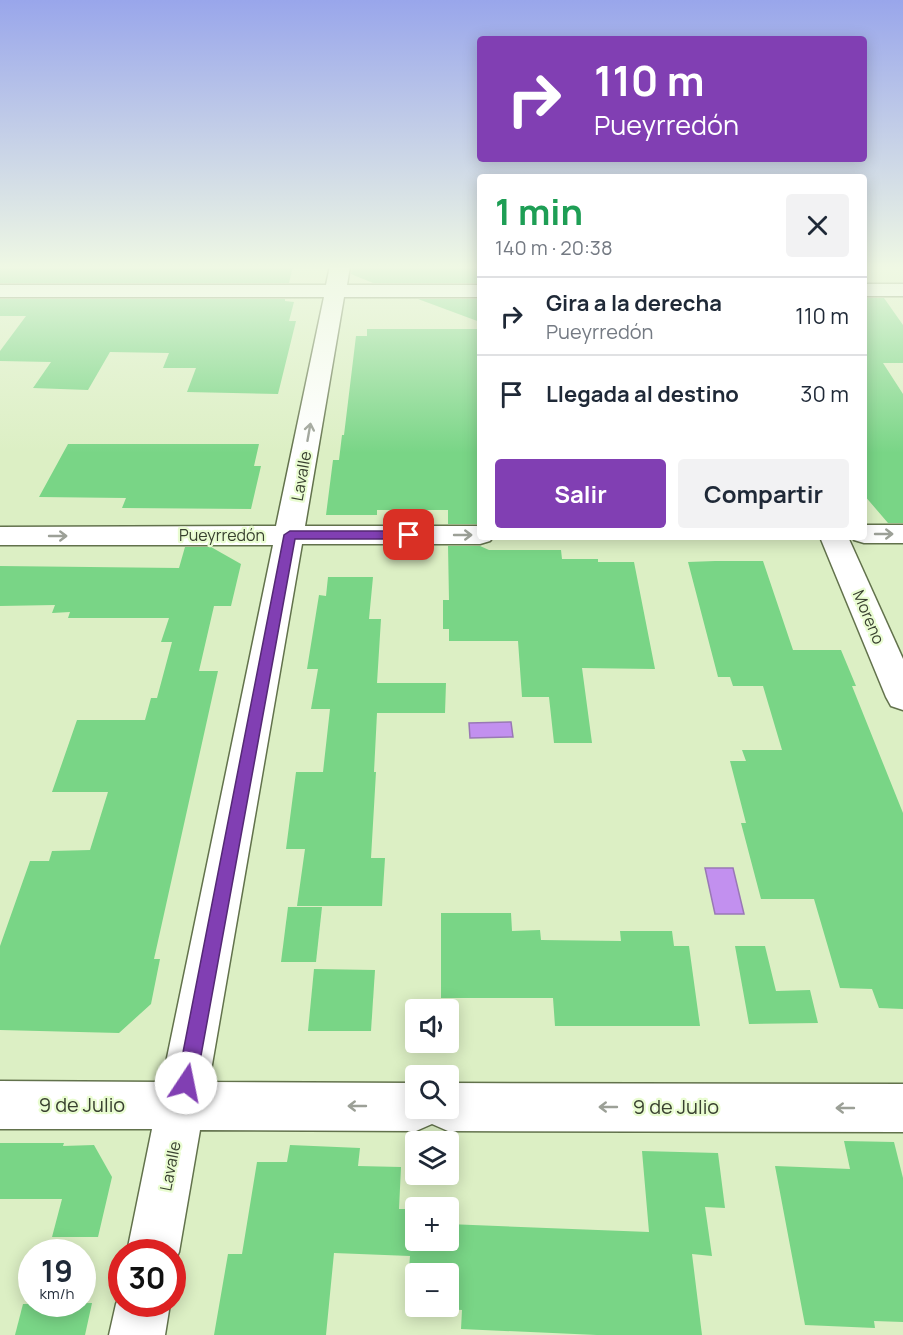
<!DOCTYPE html>
<html lang="es">
<meta charset="utf-8">
<style>
body{margin:0;font-family:Manrope,sans-serif;background:#f2f2f3;color:#1f2937;height:100vh;display:flex;flex-direction:column;font-size:22px;white-space:nowrap}
*{box-sizing:border-box;margin:0}
p{font-size:20px;color:#747a83}
.icon{flex:none;width:33px;height:33px;fill:none;stroke:currentColor;stroke-width:2;stroke-linecap:round;stroke-linejoin:round}
.map{position:relative;flex:1;overflow:hidden}
.drawer{position:absolute;left:477px;top:174px;width:390px;height:366px;display:flex;flex-direction:column;background:#fff;border-radius:6px;box-shadow:0 3px 15px #0003}
.drawer>*{flex:none}
.top-card{position:absolute;left:477px;top:36px;width:390px;height:126px;border-radius:6px;box-shadow:0 3px 15px #0003;background:#813fb3;color:#fff;overflow:hidden}
.fabs{position:absolute;left:405px;top:999px;display:grid;gap:12px}
.fabs a{display:grid;place-items:center;width:54px;height:54px;border-radius:6px;background:#fff;box-shadow:0 3px 15px #0003;font-size:30px}
.speed{position:absolute;left:18px;top:1239px;display:flex;gap:12px;font-size:30px;font-weight:700;text-align:center}
.speed>*{display:grid;place-content:center;width:78px;height:78px;border-radius:50%;background:#fff;box-shadow:0 3px 15px #0003;line-height:1}
.speed small{font-size:15px;font-weight:400}
.speed .limit{border:9px solid #d22;background:#fff;color:#111}
.pin{position:absolute;display:grid;place-items:center;width:51px;height:51px;color:#fff;margin:-26px;border-radius:12px;box-shadow:0 3px 9px #0006}
.me{position:absolute;width:66px;margin:-33px;rotate:11deg;stroke-linejoin:round;filter:drop-shadow(0 0 4px #0008)}
.turn{display:flex;align-items:center;gap:21px;height:126px;padding:0 18px;font-size:27px}
.turn .icon{width:78px;height:78px;stroke-width:2.5}
.turn b{display:block;font-size:42px;line-height:51px}
.round{display:grid;place-items:center;flex:none;width:63px;height:63px;border-radius:6px;background:#f2f2f3}
.summary{display:flex;align-items:center;justify-content:space-between;height:102px;padding:0 18px}
h1{font-size:36px;font-weight:700;line-height:45px;color:#1e9e55}
.action{display:flex;gap:12px;margin-top:auto;padding:12px 18px}
.action a{flex:1;height:69px;border-radius:6px;background:#813fb3;color:#fff;font-size:24px;font-weight:700;line-height:69px;text-align:center}
.action a+a{background:#f2f2f3;color:#1f2937}
ul{padding:0;list-style:none}
li{display:flex;align-items:center;gap:18px;height:78px;padding:0 18px;border-top:2px solid #e0e1e3}
li div{flex:1}
li b{display:block;font-size:22px}
li em{font-style:normal}
.map>svg:first-child{display:block}
.water{fill:#c290ef;stroke:#9978b5;stroke-width:1.5}
.building{fill:#79d586;fill-rule:evenodd}
.lines{fill:none;stroke-linecap:round;stroke-linejoin:round}
.minor-casing{stroke:#62724c;stroke-width:3}
.minor{fill:#fff;fill-rule:evenodd}
.oneway{stroke:#9ca097}
.route{fill:#813fb3;stroke:#542974;stroke-width:1.5}
.labels{text-anchor:middle;stroke-width:4.5;stroke-linejoin:round;paint-order:stroke}
.street-label{font-size:16px;fill:#38402f;stroke:#e9fcd1}
.near-street-label{font-size:20px;fill:#38402f;stroke:#e9fcd1}
</style>
<div class="map">
<svg width="903" height="1335" viewBox="0 0 903 1335">
<rect width="100%" height="100%" fill="#dcefc4"/>
<!-- water -->
<g class="water">
<polygon points="511,722 513,737 470,738 469,723"/>
<polygon points="705,868 733,868 744,914 715,914"/>
</g>
<!-- building -->
<g class="building">
<polygon points="45,266 293,266 289,283 0,283 0,267"/>
<polygon points="352,266 480,266 480,283 373,283 351,274"/>
<polygon points="864,298 884,298 903,325 903,363 883,363 903,394 903,523 888,523 864,495"/>
<polygon points="0,299 285,299 285,301 294,302 289,321 296,321 278,394 187,392 196,368 163,368 169,353 110,352 88,390 33,388 51,362 0,361 0,351 26,316 0,316"/>
<polygon points="418,299 480,299 480,322"/>
<polygon points="367,329 477,329 480,378 480,524 448,524 448,510 377,510 377,515 326,515 333,460 339,460 342,435 344,435 356,336 367,336"/>
<polygon points="68,444 259,444 254,466 261,466 251,509 122,508 126,498 39,497"/>
<polygon points="448,546 480,546 489,550 561,550 562,559 598,559 598,562 634,562 655,669 582,668 592,743 554,743 549,697 522,697 518,641 449,641 449,629 443,629 443,600 449,600"/>
<polygon points="185,547 211,547 241,564 231,606 214,606 199,671 218,671 154,959 160,959 151,1004 119,1033 0,1030 0,946 30,861 49,861 52,851 90,850 108,792 52,792 77,720 145,720 151,698 157,698 172,642 161,642 169,618 68,618 70,612 52,613 55,605 0,606 0,566 179,568"/>
<polygon points="715,561 763,561 793,650 841,650 856,686 852,686 903,813 903,1009 879,1008 872,989 840,988 814,899 761,899 741,823 746,823 730,761 746,761 742,750 782,750 763,686 733,686 730,677 718,677 688,562"/>
<polygon points="328,577 373,577 369,619 381,619 377,683 446,683 445,713 377,713 374,772 376,772 371,858 385,858 382,906 297,906 305,849 286,849 296,772 323,772 330,709 311,709 318,669 307,669 319,595 326,596"/>
<polygon points="288,907 322,907 316,962 281,962"/>
<polygon points="441,913 511,913 512,931 540,930 541,940 621,941 620,931 672,931 674,946 689,946 700,1026 555,1026 553,998 441,998"/>
<polygon points="735,946 765,946 776,991 810,990 818,1023 749,1024"/>
<polygon points="314,969 375,970 371,1031 308,1031"/>
<polygon points="844,1141 894,1142 903,1178 903,1322 874,1321 875,1328 805,1325 775,1166 850,1169"/>
<polygon points="0,1143 64,1143 63,1146 94,1145 112,1177 98,1237 52,1237 62,1199 0,1199"/>
<path d="M290 1145 360 1148 358 1166 401 1167 399 1209H416V1240H448V1224L649 1232 642 1151 718 1153 725 1208 705 1207 712 1256 692 1254 702 1335H597L461 1329 462 1310 406 1307 410 1256 334 1253 326 1335H214L228 1254H242L257 1162H287ZM416 1274H448V1306H416Z"/>
<polygon points="92,1303 85,1335 15,1335 23,1304"/>
</g>
<g class="lines">
<defs>
<g id="minor">
<polygon points="330,266 350,266 347,285 480,285 480,297 344,297 305,526 480,526 480,537 493,537 490,541 480,544 302,544 209,1082 416,1083 416,1108 448,1108 448,1083 903,1084 903,1132 448,1131 432,1124 416,1131 200,1130 179,1252 172,1268 172,1252 127,1252 152,1129 0,1129 0,1081 162,1082 273,545 0,545 0,527 276,526 324,297 0,297 0,285 326,285"/>
<rect x="864" y="284" width="39" height="12"/>
<polygon points="864,525 903,525 903,543 864,543 854,540 852,537 864,537"/>
<polygon points="820,537 848,537 903,659 903,710 891,706 886,697"/>
<polygon points="122,1291 122,1304 170,1304 165,1335 109,1335 116,1304"/>
</g>
</defs>
<!-- minor casing -->
<use href="#minor" class="minor-casing"/>
<!-- minor -->
<use href="#minor" class="minor"/>
</g>
<!-- one-way arrows -->
<defs><path id="oneway-shaft" d="M-6 0H5M1.5-3L5.5 0L1.5 3" fill="none" stroke-width="1.6" stroke-linecap="round" stroke-linejoin="round" transform="scale(1.5)"/></defs>
<g class="oneway">
<use href="#oneway-shaft" transform="translate(309 432) rotate(-80)"/>
<use href="#oneway-shaft" transform="translate(884 534)"/>
<use href="#oneway-shaft" transform="translate(463 535)"/>
<use href="#oneway-shaft" transform="translate(58 536)"/>
<use href="#oneway-shaft" transform="translate(357 1106) rotate(-180)"/>
<use href="#oneway-shaft" transform="translate(608 1107) rotate(-180)"/>
<use href="#oneway-shaft" transform="translate(845 1108) rotate(-180)"/>
</g>
<!-- sky -->
<linearGradient id="sky" x2="0" y2="1"><stop stop-color="#99a6eb"/><stop offset="0.59" stop-color="#eff8e4"/><stop offset="1" stop-color="#eff8e4" stop-opacity="0"/></linearGradient>
<rect width="903" height="453" fill="url(#sky)"/>
<!-- route -->
<polygon class="route" points="290,531 409,531 415,535 409,539 295,539 196,1083 193,1090 186,1093 179,1090 177,1083 284,535"/>
<g class="labels">
<!-- street labels -->
<g class="street-label">
<text transform="translate(301 476) rotate(-80)" y="6">Lavalle</text>
<text x="222" y="541">Pueyrredón</text>
<text transform="translate(869 617) rotate(67)" y="6">Moreno</text>
<text transform="translate(170 1166) rotate(-79)" y="6">Lavalle</text>
</g>
<!-- near-street labels -->
<g class="near-street-label">
<text x="82" y="1112">9 de Julio</text>
<text x="676" y="1114">9 de Julio</text>
</g>
</g>
</svg>
<div class="fabs">
<a><svg class="icon" aria-label="sound" viewBox="0 0 24 24"><path d="M4 9h4l5-4v14l-5-4H4zM17 9q2 3 0 6"/></svg></a>
<a><svg class="icon" aria-label="search" viewBox="0 0 24 24"><circle cx="10" cy="10" r="6"/><path d="M15 15l6 6"/></svg></a>
<a><svg class="icon" aria-label="layers" viewBox="0 0 24 24"><path d="M12 4l9 5-9 5-9-5zM3 14l9 5 9-5"/></svg></a>
<a>+</a>
<a>−</a>
</div>
<div class="speed"><div>19<small>km/h</small></div><div class="limit">30</div></div>
<div class="pin" style="left:409px;top:535px;background:#d93025"><svg class="icon" aria-label="arrive" viewBox="0 0 24 24"><path d="M6 21V4h12l-3 4 3 4H6"/></svg></div>
<svg class="me" style="left:186px;top:1083px" viewBox="-20 -20 40 40"><circle r="19" fill="#fff"/><path d="M0-13L10 11 0 6-10 11z" fill="#813fb3"/></svg>
<div class="top-card">
<div class="turn"><svg class="icon" aria-label="right" viewBox="0 0 24 24"><path d="M7 20v-9h11M14 6l5 5-5 5"/></svg><div><b>110 m</b>Pueyrredón</div></div>
</div>
<section class="drawer">
<div class="summary"><div><h1>1 min</h1><p>140 m · 20:38</p></div><a class="round"><svg class="icon" aria-label="close" viewBox="0 0 24 24"><path d="M6 6l12 12M18 6L6 18"/></svg></a></div>
<ul>
<li><svg class="icon" aria-label="right" viewBox="0 0 24 24"><path d="M7 20v-9h11M14 6l5 5-5 5"/></svg><div><b>Gira a la derecha</b><p>Pueyrredón</p></div><em>110 m</em></li>
<li><svg class="icon" aria-label="arrive" viewBox="0 0 24 24"><path d="M6 21V4h12l-3 4 3 4H6"/></svg><div><b>Llegada al destino</b></div><em>30 m</em></li>
</ul>
<div class="action"><a>Salir</a><a>Compartir</a></div>
</section>
</div>
